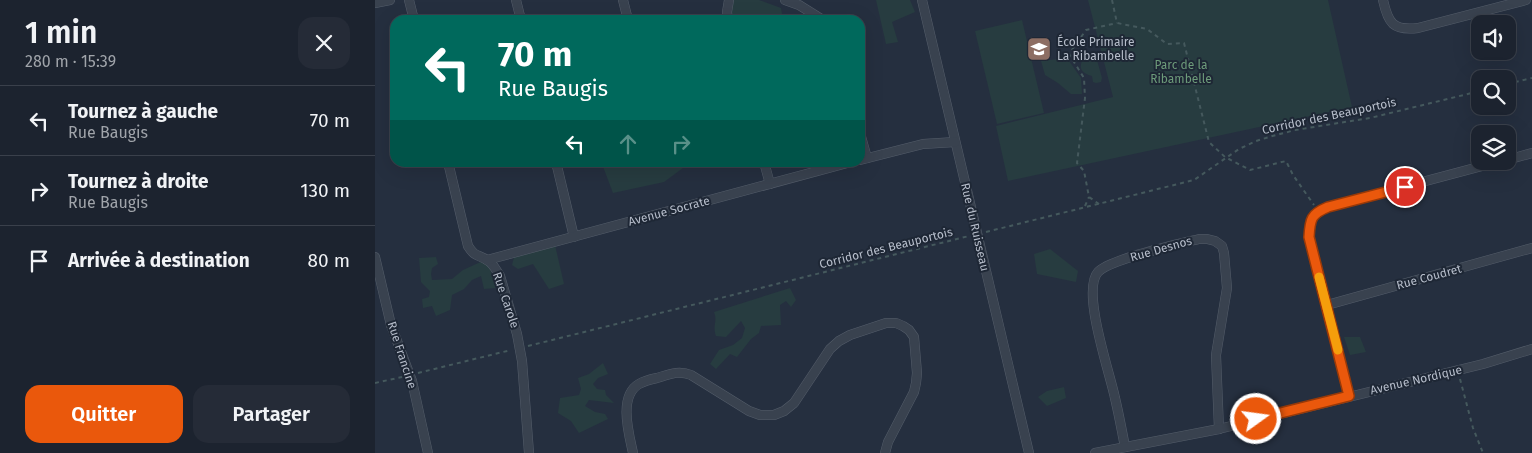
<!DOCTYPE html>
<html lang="fr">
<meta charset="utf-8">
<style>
body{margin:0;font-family:"Fira Sans",sans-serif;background:#252b37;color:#f1f3f6;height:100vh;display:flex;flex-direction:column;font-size:19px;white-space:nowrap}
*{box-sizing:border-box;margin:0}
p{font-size:16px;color:#a0a4aa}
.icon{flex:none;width:28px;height:28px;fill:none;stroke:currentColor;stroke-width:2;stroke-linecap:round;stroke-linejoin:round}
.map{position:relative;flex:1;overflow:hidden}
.drawer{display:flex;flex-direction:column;background:#1c232f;width:375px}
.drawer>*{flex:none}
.banner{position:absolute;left:15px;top:15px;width:475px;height:152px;border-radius:15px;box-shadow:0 5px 20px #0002,0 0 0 1px #3a404b;background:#00695c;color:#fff;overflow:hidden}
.tools{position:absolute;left:1096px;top:15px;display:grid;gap:10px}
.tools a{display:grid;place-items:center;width:45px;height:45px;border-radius:10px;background:#1c232f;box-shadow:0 5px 20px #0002,0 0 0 1px #3a404b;font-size:25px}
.pin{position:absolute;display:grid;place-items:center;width:42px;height:42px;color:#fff;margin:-21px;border:2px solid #fff;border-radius:50%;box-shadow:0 1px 5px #0007}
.me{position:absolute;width:55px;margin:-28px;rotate:76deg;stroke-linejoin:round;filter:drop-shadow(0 0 4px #0008)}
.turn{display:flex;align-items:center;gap:18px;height:105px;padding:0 25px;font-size:22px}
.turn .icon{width:65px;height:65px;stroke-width:2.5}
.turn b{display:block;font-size:35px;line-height:42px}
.lanes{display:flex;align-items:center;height:48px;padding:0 25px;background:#0003;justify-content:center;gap:25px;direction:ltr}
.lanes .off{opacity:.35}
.round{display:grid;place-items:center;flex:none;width:52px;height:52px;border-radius:15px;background:#252b37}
.head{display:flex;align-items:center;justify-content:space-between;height:85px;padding:0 25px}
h1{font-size:30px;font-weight:600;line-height:38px}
.action{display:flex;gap:10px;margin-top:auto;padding:10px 25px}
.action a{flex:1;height:58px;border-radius:15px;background:#ea580c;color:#fff;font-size:20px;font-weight:600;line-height:58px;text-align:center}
.action a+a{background:#252b37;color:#f1f3f6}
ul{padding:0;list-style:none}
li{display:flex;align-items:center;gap:15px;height:70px;padding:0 25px;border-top:1px solid #3a404b}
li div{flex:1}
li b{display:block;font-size:19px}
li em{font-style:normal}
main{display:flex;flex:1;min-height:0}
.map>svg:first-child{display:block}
.green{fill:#273c40}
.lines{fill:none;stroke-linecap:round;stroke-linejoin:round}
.street-casing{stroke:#545d6a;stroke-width:10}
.path{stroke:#45595d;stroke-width:2;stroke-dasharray:4 4;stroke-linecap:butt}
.street{stroke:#39424f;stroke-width:9}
.route-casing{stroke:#983908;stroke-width:12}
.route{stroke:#ea580c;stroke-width:9}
.slow{stroke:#f59e0b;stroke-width:9}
.labels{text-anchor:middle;stroke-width:4;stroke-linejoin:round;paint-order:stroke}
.poi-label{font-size:12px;fill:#b6bdca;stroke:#1e2735;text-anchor:start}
.park-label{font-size:12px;fill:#6d9b7a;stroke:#1e2735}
.street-label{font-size:12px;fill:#b6bdca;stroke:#1e2735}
</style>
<main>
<section class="drawer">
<div class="head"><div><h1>1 min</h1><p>280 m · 15:39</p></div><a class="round"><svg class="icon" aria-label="close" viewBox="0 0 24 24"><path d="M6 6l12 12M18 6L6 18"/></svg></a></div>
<ul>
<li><svg class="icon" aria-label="left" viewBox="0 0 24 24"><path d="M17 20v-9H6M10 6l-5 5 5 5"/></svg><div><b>Tournez à gauche</b><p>Rue Baugis</p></div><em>70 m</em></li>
<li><svg class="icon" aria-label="right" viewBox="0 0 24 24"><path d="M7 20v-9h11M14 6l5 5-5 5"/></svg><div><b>Tournez à droite</b><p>Rue Baugis</p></div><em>130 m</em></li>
<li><svg class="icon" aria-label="arrive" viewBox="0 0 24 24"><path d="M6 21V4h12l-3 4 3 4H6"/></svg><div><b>Arrivée à destination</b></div><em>80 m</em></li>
</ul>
<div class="action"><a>Quitter</a><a>Partager</a></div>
</section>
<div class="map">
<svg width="1157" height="453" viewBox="0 0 1157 453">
<rect width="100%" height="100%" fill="#252f3f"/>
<!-- green -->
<g class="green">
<polygon points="358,0 384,0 406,8 408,20 400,20 394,16 373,20 360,20 355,9"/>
<polygon points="501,0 535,0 540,12 517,22 523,42 511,44"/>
<polygon points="713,0 953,0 977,107 633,181 621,126 738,97"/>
<polygon points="647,20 669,113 622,124 600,31"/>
<path d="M714 57 722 60 727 78 726 82 721 83 718 82 717 76C709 74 703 70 707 61Z"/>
<polygon points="692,58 706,78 707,94 696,94 683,83 670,75 666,61"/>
<polygon points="233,162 327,162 327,163 312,165 289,182 238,193 227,164"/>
<polygon points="180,245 189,284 174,289 158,264 143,269 137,265 139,257"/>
<polygon points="675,249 703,271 701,282 662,274 659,254"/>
<polygon points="61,257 63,264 57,268 56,274 57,280 77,279 88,270 112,259 121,288 109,289 106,276 97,280 89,289 77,295 75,310 61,316 57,306 48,308 47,299 54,297 55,291 46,282 44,258"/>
<path d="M415 288 421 300 416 307 411 301 405 305 406 325 386 326 384 333 376 339 362 357 355 354 341 369 335 364 344 350 358 345 367 338 370 328 366 321 351 337 341 336C337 325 343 322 339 312Z"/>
<polygon points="969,337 985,337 991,352 975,355"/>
<polygon points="228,363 233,374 223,378 218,384 222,389 230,390 231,395 239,403 214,400 210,406 220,412 230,414 233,419 204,433 196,421 183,413 185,398 204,395 206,389 203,378 214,374"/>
<polygon points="689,387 691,398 672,406 663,397 672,391"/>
</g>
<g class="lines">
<defs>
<g id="street">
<polyline points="34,0 39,20"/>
<polyline points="141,0 146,20"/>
<polyline points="248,0 253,20"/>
<polyline points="410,0 424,5 448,20"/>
<polyline points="547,0 654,453"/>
<path d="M1008 0C1013 23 1018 31 1043 28L1151 0"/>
<polyline points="0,3 15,0"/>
<polyline points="353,20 352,12 354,0"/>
<polyline points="485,133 492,158"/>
<polyline points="485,160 548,144 580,142"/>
<polyline points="1132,160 1157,153"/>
<path d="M73 162 93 246C100 257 102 254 112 260 118 263 121 270 125 276L142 334 147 361 154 453"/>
<polyline points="181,162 199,237"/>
<polyline points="389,162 395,184"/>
<polyline points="0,257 16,325 37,381 53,453"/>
<polyline points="112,260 476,162"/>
<polyline points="952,305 1157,248"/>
<path d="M974 396 934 237C935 220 936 214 953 207L1126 161"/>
<path d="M750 447C747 431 744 415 740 398 735 373 706 291 723 272 735 259 804 244 824 239H832L840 241 847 246 849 253 852 288 841 355 844 429"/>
<path d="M258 453C254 434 243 396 264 384 269 381 277 379 282 378 295 374 304 370 316 375L374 411 385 415H399L409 411 419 403 455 349 464 341 475 335 511 323H521L528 326 534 330 539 337 542 373 541 383 539 392 513 442 510 453"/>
<polyline points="720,453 844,429 1108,364 1157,349"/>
</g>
</defs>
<!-- street casing -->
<use href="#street" class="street-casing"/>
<!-- path -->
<g class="path">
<polyline points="737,0 742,23 772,29 792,44 809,43 834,142 850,157 875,170 911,161 918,175 939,205"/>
<polyline points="1132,84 1157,78"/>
<polyline points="724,204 714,197 709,171 702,163 710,98 709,78 694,54 711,30 742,23"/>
<polyline points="710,206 714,197"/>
<polyline points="611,232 819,180 864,149 881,141 894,137 920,130 995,118 1105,91"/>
<polyline points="153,346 594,236"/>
<polyline points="43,373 136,350"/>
<polyline points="1085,379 1098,428 1108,453"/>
<polyline points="0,383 27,377"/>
</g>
<!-- street -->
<use href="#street" class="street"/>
</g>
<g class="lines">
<defs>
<path id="route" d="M881 419 974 396 934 237C935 219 936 214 953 207L1030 187"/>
</defs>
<!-- route casing -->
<use href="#route" class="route-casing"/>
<!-- route -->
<use href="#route" class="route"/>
<!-- slow -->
<polyline class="slow" points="944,277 963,350"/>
</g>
<!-- icons -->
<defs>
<symbol id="school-square" viewBox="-11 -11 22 22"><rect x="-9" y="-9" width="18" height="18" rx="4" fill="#8d6e63" stroke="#1e2735"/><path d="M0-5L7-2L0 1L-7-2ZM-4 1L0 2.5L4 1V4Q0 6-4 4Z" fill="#fff"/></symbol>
</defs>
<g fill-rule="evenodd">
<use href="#school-square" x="650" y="35" width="28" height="28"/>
</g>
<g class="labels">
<!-- poi labels -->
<g class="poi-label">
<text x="682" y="46">École Primaire<tspan x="682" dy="14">La Ribambelle</tspan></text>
</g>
<!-- park labels -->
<g class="park-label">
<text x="806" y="69">Parc de la<tspan x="806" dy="14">Ribambelle</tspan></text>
</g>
<!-- street labels -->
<g class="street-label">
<text transform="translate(954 116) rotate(-12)" y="4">Corridor des Beauportois</text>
<text transform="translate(294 211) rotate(-15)" y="4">Avenue Socrate</text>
<text transform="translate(600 227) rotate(77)" y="4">Rue du Ruisseau</text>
<text transform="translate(511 248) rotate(-14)" y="4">Corridor des Beauportois</text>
<text transform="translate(786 249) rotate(-16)" y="4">Rue Desnos</text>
<text transform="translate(1054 277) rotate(-15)" y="4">Rue Coudret</text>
<text transform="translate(131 300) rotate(71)" y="4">Rue Carole</text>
<text transform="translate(27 355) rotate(72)" y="4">Rue Francine</text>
<text transform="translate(1041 380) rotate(-13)" y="4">Avenue Nordique</text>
</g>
</g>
</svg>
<div class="tools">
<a><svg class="icon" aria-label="sound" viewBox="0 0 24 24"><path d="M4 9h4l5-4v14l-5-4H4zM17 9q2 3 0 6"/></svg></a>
<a><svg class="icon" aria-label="search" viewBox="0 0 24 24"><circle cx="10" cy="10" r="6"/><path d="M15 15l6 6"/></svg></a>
<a><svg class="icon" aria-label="layers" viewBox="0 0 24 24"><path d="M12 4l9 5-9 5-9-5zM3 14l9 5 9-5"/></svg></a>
</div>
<div class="pin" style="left:1030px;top:187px;background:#d93025"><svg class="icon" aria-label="arrive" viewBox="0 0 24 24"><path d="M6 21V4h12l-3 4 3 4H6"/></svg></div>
<svg class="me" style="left:881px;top:419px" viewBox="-20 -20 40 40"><circle r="17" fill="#ea580c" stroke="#fff" stroke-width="3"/><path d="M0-11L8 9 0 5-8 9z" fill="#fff"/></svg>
<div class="banner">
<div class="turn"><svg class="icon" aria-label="left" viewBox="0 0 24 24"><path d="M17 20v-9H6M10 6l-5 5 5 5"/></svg><div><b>70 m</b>Rue Baugis</div></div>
<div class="lanes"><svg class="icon" aria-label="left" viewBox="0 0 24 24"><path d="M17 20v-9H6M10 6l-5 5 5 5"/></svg><svg class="icon off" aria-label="ahead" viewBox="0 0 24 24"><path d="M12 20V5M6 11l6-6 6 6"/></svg><svg class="icon off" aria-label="right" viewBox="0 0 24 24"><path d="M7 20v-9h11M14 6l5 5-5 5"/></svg></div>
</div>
</div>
</main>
